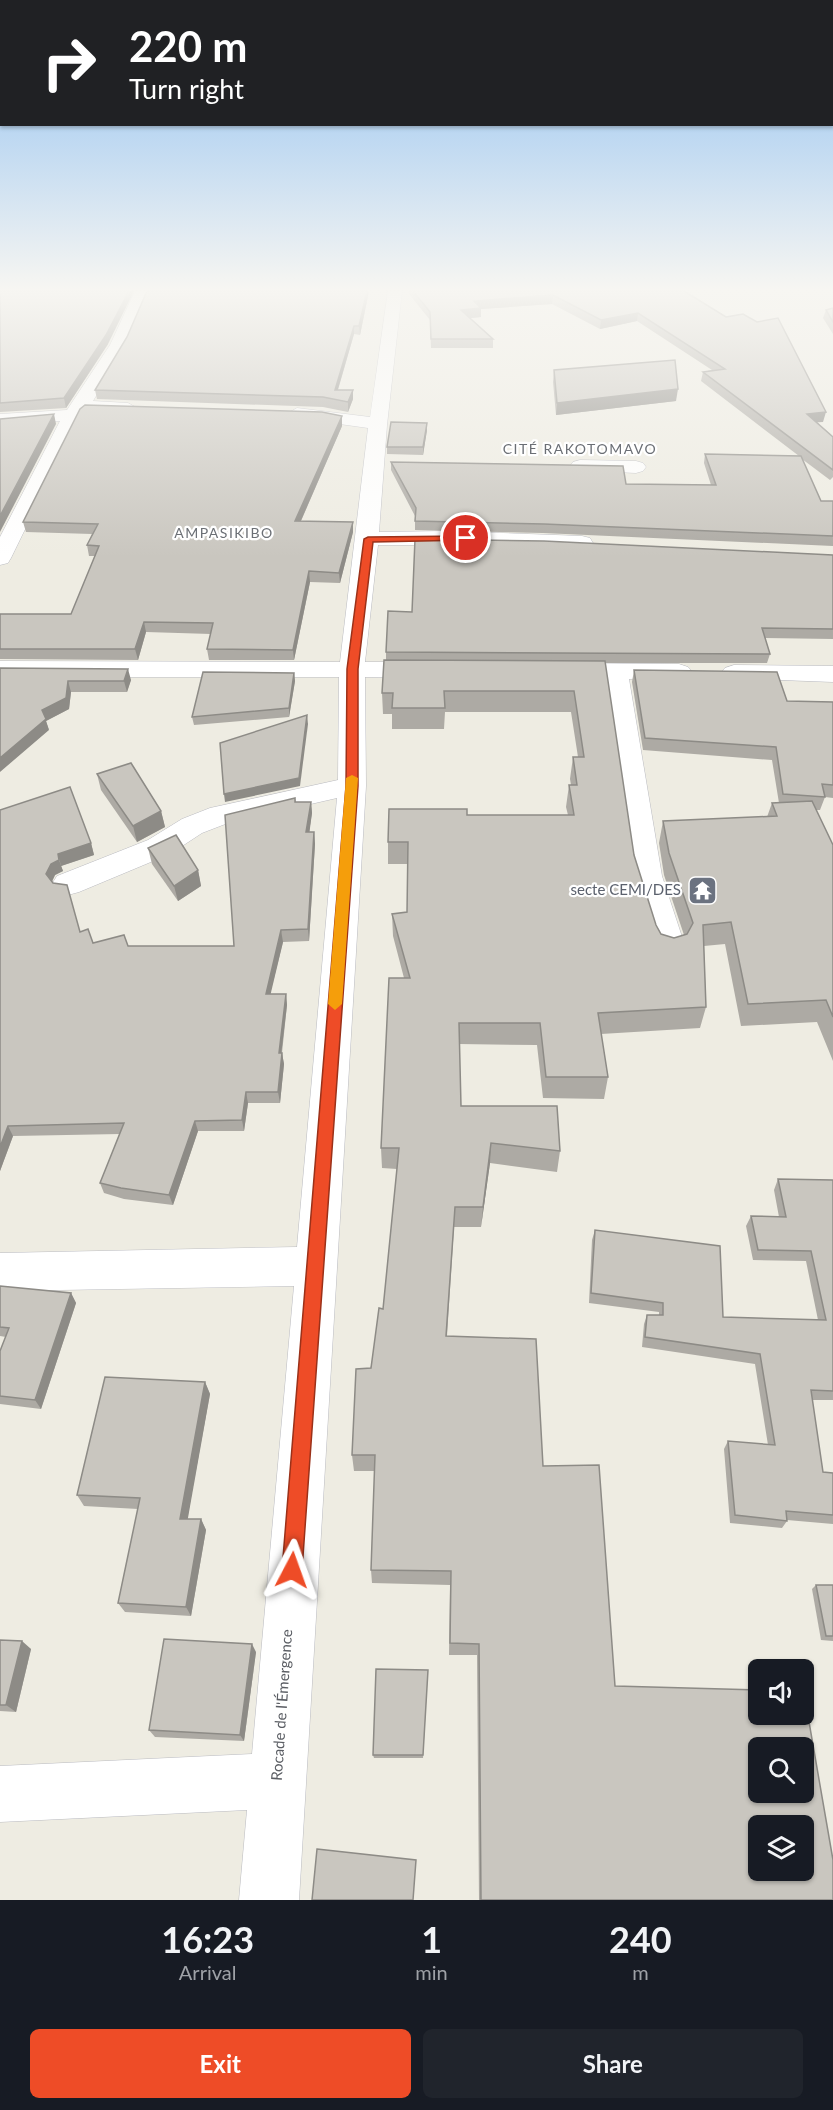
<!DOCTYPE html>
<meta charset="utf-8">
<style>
body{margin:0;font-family:Lato,sans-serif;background:#20242c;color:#f1f3f6;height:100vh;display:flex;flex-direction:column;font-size:22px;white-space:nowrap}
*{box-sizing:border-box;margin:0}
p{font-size:20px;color:#9ea1a6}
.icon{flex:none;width:33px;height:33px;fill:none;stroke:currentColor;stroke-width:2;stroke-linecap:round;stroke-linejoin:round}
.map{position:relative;height:1900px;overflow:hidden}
.panel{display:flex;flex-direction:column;background:#171b24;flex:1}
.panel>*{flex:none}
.guide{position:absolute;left:0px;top:0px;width:834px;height:126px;box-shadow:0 2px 4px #0004;background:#202124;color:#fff;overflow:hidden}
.controls{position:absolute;left:748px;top:1659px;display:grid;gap:12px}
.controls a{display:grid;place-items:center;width:66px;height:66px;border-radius:9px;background:#171b24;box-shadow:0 2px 4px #0004;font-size:30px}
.pin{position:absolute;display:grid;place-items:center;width:51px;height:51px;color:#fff;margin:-26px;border:3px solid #fff;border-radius:50%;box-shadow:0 2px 6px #0007}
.me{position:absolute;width:66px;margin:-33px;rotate:4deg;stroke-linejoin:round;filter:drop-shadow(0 0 4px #0008)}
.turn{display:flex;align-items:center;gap:21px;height:126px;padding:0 30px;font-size:27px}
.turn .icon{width:78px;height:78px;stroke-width:2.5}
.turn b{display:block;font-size:42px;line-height:51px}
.eta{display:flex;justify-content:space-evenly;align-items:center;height:102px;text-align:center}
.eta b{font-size:36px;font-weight:700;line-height:42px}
.cta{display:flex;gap:12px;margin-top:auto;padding:12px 30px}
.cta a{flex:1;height:69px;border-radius:9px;background:#ee4c27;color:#fff;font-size:24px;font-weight:700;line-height:69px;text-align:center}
.cta a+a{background:#20242c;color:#f1f3f6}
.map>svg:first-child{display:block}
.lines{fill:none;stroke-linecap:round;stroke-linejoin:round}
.minor-casing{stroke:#babbc1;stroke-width:1}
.minor{fill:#fff;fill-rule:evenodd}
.wall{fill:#adaaa4}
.shaded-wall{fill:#8d8b86}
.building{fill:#c9c6bf;stroke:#8d8b86;stroke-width:1.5;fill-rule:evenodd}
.route{fill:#ee4c27;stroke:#9b3119;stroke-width:1.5}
.slow{fill:#f59e0b}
.labels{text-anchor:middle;stroke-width:4.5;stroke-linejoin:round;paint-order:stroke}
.far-neighbourhood-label{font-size:14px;letter-spacing:1.5px;fill:#6b6f75;stroke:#fff}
.worship-label{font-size:15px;fill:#5b616d;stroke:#fff;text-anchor:end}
.street-label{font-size:15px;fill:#5a5d63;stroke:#fff}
</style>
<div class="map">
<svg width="833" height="1900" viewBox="0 0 833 1900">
<rect width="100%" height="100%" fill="#eeece2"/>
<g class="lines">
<defs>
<g id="minor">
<polygon points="135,291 149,291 126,345 93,401 128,403 137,408 128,413 86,412 80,417 11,558 8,563 0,565 0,537 60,421 0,426 0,414 67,410 110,345"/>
<polygon points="388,291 402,291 387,425 379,532 445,531 582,536 590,538 593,543 590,548 582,550 445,545 378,545 365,662 427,662 436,665 440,670 436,675 427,678 365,677 366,786 299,1900 239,1900 247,1810 0,1822 0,1766 252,1754 294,1286 0,1291 0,1253 297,1247 337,798 228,823 202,833 170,854 79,892 68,895 57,892 52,884 57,876 148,840 182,819 210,808 338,780 339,677 0,677 0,661 340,662 368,428 297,418 288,413 297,408 370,417"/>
<polygon points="580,460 636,461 643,463 646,467 643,471 636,473 573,470 570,466 573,462"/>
<polygon points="563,663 679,664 688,667 692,672 688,677 629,679 662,876 685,946 681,954 669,958 657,954 632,876 603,679 554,676 550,671 554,666"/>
<polygon points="734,665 833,666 833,682 725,678 721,673 725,668"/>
</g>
</defs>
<!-- minor casing -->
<use href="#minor" class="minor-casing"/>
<!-- minor -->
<use href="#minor" class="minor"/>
</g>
<!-- wall -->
<g class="wall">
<polygon points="0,291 108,344 66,408 0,412"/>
<polygon points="369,291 360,335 354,334 338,390 353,390 353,399 348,412 323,407 97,399 95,390 127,337"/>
<polygon points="409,291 684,291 823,422 817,422 833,437 833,477 830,480 802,459 821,501 833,501 833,546 543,533 415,530 415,516 391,470 391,462 626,484 711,485 704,463 705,454 799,456 701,381 703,372 712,370 637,321 600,329 552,304 481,309 481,317 470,318 493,339 493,348 431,348 430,320 409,294"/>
<polygon points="833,308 833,334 823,318 826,310"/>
<polygon points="554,370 676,401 556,415 553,382"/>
<polygon points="342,416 342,426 301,521 353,522 353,532 340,583 310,582 294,660 209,660 207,649 211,634 146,632 138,660 0,659 0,614 71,614 95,556 89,556 87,545 92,534 26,532 23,522"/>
<polygon points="427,430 423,455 387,454 387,447"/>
<polygon points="833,555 833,639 765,638 770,654 767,663 605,663 634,855 656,925 661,934 674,938 684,935 664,875 659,843 663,821 767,817 772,803 779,803 772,760 643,750 632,682 634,670 787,701 833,702 833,798 825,797 820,810 816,810 833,845 833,1061 817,1022 741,1026 725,944 704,946 706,1007 700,1028 601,1034 608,1077 604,1099 543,1098 537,1045 459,1044 461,1106 560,1151 557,1172 490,1163 481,1227 454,1227 447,1336 543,1466 615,1686 833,1900 479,1900 477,1655 449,1655 450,1585 372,1583 371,1570 375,1471 354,1471 352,1455 383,1309 397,1169 382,1168 381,1148 404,978 393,936 392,914 407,912 407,864 388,864 388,842 467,815 568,815 566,807 569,785 571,785 570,779 573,757 578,757 571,712 445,712 444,729 392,729 392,714 383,714 382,693 386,660 386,652 412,612"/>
<polygon points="0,668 131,680 127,692 71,692 69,709 46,721 49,730"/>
<polygon points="294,673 295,681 289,717 194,725 192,717"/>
<polygon points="97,774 161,811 165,827 137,842 101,790"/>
<polygon points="295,798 296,802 311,802 312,813 309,832 314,832 315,844 309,941 283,942 270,994 286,994 287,1005 282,1053 284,1064 280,1103 248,1103 244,1131 198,1131 173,1205 124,1199 104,1193 100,1183 120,1134 13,1136 0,1171 0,810 91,843 94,855 61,866 63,871 55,875 52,882 80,932 93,943 128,946 234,946"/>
<polygon points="148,848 198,870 201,886 178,901 152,864"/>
<polygon points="778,1179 833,1180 833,1400 812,1400 823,1472 833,1473 833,1524 787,1520 787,1521 782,1528 730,1523 724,1449 728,1441 768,1445 755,1364 642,1347 644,1324 647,1315 659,1315 659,1312 589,1303 592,1240 595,1230 723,1317 818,1320 806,1261 753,1260 746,1226 751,1216 779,1217 774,1190"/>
<polygon points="0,1286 71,1293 76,1303 41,1409 0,1404 0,1351 6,1337 0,1336"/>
<polygon points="205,1382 210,1394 187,1519 201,1519 206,1530 191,1616 125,1612 118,1603 138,1509 84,1506 77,1495"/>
<polygon points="816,1585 833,1585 833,1641 821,1640 812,1589"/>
<polygon points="0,1640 31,1649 16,1712 0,1711"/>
<polygon points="256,1652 244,1741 155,1737 149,1730"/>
<polygon points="428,1670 423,1758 374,1758 373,1755"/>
</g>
<!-- shaded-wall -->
<g class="shaded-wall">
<polygon points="129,291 134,291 108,344 66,408 64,398"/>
<polygon points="367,291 369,291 360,335 359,326"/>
<polygon points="553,295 552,304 481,309 481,317 461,319 461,310 474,301"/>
<polygon points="638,313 637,321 600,329 601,320"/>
<polygon points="354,326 354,334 335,399 335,390"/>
<polygon points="678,389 676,401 556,415 557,403"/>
<polygon points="353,390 353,399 348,412 348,402"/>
<polygon points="826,412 823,422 805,423 807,414"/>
<polygon points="54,414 56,424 0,532 0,516"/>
<polygon points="342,416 342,426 296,532 295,521"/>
<polygon points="427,423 427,430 423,455 423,447"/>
<polygon points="353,522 353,532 340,583 339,573"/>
<polygon points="309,571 310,582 294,660 293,650"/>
<polygon points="144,622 146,632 138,660 135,649"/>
<polygon points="128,669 131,680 127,692 124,681"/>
<polygon points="294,673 295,681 289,717 289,708"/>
<polygon points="68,681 71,692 69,709 46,721 49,730 0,772 0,758"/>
<polygon points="307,715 308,724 300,786 225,802 224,794"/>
<polygon points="311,802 312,813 308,843 306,832"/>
<polygon points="161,811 165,827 137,842 133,826"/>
<polygon points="314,832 315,844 309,941 308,929"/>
<polygon points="91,843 94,855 61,866 58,854"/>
<polygon points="59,860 63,871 55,875 50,885 46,874 51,864"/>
<polygon points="198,870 201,886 178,901 174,886"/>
<polygon points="281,930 283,942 268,1005 266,994"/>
<polygon points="286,994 287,1005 280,1064 279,1053"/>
<polygon points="282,1053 284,1064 280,1103 278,1092"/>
<polygon points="246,1092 248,1103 244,1131 242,1120"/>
<polygon points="195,1121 198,1131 173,1205 169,1195"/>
<polygon points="8,1126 13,1136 0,1171 0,1147"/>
<polygon points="491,1143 490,1163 481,1227 483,1207"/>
<polygon points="71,1293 76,1303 41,1409 35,1400"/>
<polygon points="205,1382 210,1394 186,1529 180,1519"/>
<polygon points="201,1519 206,1530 191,1616 186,1607"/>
<polygon points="22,1641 31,1649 16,1712 6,1705"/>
<polygon points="252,1644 256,1652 244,1741 240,1735"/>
</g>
<!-- building -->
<g class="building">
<polygon points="0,291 129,291 106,335 64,398 0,403"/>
<polygon points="147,291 367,291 359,326 354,326 335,390 353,390 348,402 323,397 95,390 127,337"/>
<polygon points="413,291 684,291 726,317 743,314 757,322 778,318 826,412 807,414 833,437 833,470 703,372 725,369 638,313 601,320 553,295 474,301 481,308 461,310 493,339 431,339 430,312"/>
<polygon points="833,308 833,322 826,310"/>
<polygon points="675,360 678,389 557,403 554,370"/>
<polygon points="85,405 322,412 342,416 295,521 353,522 339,573 309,571 293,650 207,649 213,623 144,622 135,649 0,649 0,614 71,614 99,546 87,545 98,524 23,522 80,409"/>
<polygon points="54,414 0,516 0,419"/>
<polygon points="391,422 427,423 423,447 387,447"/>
<polygon points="705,454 801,456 821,501 833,501 833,536 544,524 415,521 416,508 391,462 623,466 626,484 716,485"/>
<polygon points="415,539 544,541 833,555 833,629 762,628 770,654 386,652 388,611 412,612"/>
<path d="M384 660 605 661 634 855 656 925 661 934 674 938 687 934 693 923 669 853 663 821 777 816 772 803 812 801 833 845V1017L826 1000 748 1004 731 922 703 925 706 1007 598 1013 608 1077H546L540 1023H459L461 1106H557L560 1151 491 1143 483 1207H455L446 1336 536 1339 543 1466 599 1465 615 1686 759 1690V1714H804V1693L833 1860V1900H481L479 1644 450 1643 451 1571 371 1570 375 1455H352L356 1369 371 1368 379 1308 383 1309 399 1148H381L389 978H410L392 914 407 912 408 842H388L389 809H467V815H574L569 785H577L573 757H584L574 691H444L445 708H392L393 693H382ZM759 1748H804V1792H759ZM759 1826H804V1870H759Z"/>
<polygon points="0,668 128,669 124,681 68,681 66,698 42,710 46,719 0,758"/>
<polygon points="634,670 777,672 787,701 833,702 833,785 822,784 825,797 783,794 776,747 645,738"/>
<polygon points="203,672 294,673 289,708 192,717"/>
<polygon points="307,715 299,778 224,794 220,743"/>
<polygon points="131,763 161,811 133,826 97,774"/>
<polygon points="70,787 91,843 58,854 59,860 51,864 46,874 53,883 67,885 80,932 88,929 93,943 124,935 128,946 234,946 225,815 295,798 295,802 311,802 306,832 314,832 308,929 281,930 266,994 286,994 279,1053 282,1053 278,1092 246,1092 242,1120 195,1121 169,1195 121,1188 100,1183 124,1123 8,1126 0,1147 0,810"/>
<polygon points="176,835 198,870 174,886 148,848"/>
<polygon points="778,1179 833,1180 833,1391 811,1390 823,1472 833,1473 833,1515 786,1511 787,1521 735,1515 728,1441 775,1445 760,1354 645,1337 647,1315 663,1315 663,1303 591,1293 595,1230 720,1246 723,1317 826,1320 811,1251 758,1250 751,1216 786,1217"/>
<polygon points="0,1286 71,1293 35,1400 0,1396 0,1351 9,1328 0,1327"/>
<polygon points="105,1377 205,1382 180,1519 201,1519 186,1607 118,1603 140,1498 77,1495"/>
<polygon points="816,1585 833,1585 833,1636 826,1636"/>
<polygon points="164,1639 252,1644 240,1735 149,1730"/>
<polygon points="0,1640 22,1641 6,1705 0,1705"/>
<polygon points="376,1669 428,1670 423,1755 373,1755"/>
<polygon points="317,1849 416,1860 413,1900 312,1900"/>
</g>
<!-- sky -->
<linearGradient id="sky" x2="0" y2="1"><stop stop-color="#8bbef1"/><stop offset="0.52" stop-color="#f7f6f2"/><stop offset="1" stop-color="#f7f6f2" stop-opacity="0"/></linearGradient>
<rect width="833" height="557" fill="url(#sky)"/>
<!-- route -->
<polygon class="route" points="466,536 471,538 470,540 373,542 358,669 358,786 302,1570 299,1578 292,1581 285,1578 282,1570 346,786 347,669 364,539 368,537"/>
<!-- slow -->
<polygon class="slow" points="352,775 358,778 342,1004 335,1010 328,1004 346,778"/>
<!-- icons -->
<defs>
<symbol id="temple-square" viewBox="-11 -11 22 22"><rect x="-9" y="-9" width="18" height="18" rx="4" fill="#6b7280" stroke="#fff"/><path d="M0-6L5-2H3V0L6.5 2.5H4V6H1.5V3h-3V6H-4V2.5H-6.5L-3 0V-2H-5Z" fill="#fff"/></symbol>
</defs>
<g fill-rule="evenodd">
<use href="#temple-square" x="686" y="874" width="33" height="33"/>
</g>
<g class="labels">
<!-- far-neighbourhood labels -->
<g class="far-neighbourhood-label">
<text x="580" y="454">CITÉ RAKOTOMAVO</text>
<text x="224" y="538">AMPASIKIBO</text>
</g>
<!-- worship labels -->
<g class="worship-label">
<text x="681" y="895">secte CEMI/DES</text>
</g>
<!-- street labels -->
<g class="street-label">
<text transform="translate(282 1705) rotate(-86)" y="5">Rocade de l'Émergence</text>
</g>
</g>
</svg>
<div class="controls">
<a><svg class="icon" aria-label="sound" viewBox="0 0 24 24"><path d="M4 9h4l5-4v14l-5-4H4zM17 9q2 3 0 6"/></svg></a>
<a><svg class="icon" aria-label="search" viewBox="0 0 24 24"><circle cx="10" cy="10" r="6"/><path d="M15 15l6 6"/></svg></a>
<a><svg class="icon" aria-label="layers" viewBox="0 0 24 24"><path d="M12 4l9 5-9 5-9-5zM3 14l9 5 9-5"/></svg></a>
</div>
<div class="pin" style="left:466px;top:538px;background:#d93025"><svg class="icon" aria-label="arrive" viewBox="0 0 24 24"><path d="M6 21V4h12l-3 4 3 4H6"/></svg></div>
<svg class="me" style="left:292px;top:1570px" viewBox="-20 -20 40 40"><path d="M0-17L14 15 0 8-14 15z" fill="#ee4c27" stroke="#fff" stroke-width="4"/></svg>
<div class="guide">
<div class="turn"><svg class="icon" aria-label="right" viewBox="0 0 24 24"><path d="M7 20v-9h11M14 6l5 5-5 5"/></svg><div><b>220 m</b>Turn right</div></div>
</div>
</div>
<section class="panel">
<div class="eta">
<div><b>16:23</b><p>Arrival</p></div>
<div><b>1</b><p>min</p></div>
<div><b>240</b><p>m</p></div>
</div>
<div class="cta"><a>Exit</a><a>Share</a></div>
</section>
